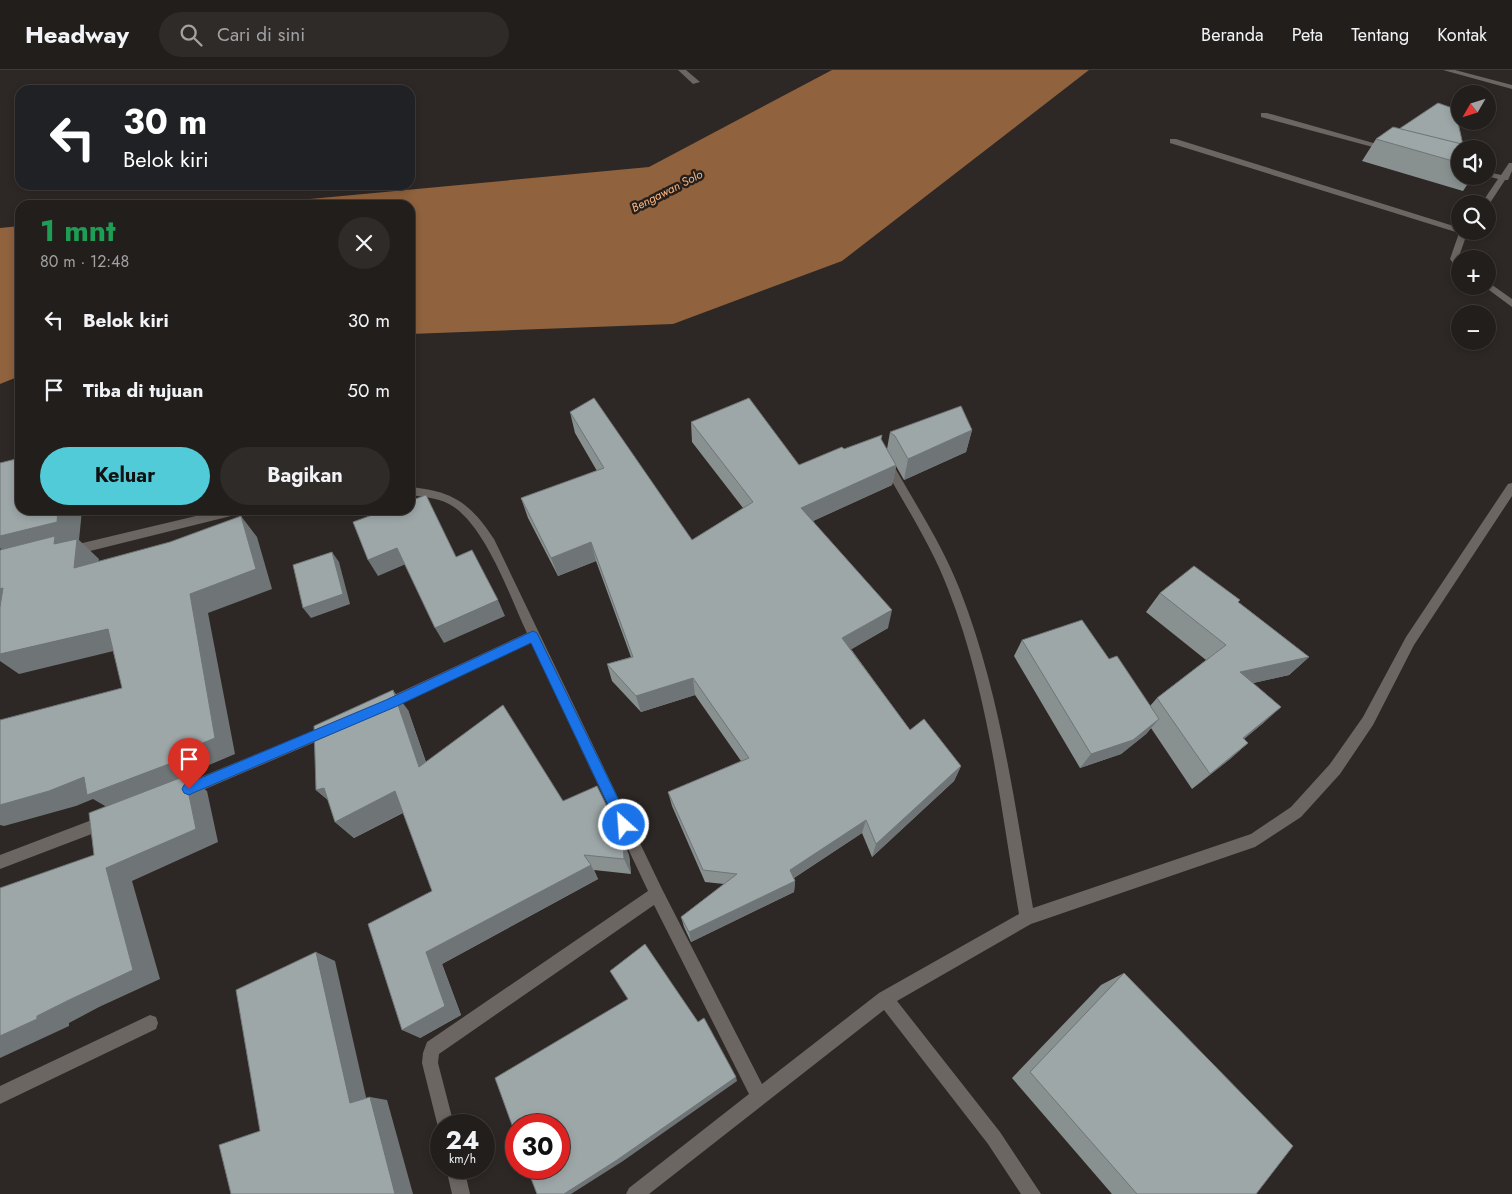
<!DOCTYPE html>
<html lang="id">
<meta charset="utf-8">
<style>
body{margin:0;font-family:Jost,sans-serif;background:#2e2b29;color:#f1f3f6;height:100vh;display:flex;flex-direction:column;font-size:19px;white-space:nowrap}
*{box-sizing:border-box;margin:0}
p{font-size:16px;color:#a2a2a3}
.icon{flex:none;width:28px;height:28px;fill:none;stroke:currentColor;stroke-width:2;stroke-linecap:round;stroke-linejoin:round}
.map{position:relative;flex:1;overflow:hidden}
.sheet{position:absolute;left:15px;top:130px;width:400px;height:315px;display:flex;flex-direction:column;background:#221e1c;border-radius:15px;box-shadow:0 2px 8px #0003,0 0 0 1px #3f3c3b}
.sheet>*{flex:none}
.guide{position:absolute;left:15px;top:15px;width:400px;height:105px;border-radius:15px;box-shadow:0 2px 8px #0003,0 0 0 1px #3f3c3b;background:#202124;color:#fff;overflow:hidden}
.needle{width:32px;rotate:231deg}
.fabs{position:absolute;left:1451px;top:15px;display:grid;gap:10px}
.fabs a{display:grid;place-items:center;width:45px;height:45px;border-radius:50%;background:#221e1c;box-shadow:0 2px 8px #0003,0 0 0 1px #3f3c3b;font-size:25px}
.speed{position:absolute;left:430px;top:1044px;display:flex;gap:10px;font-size:25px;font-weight:700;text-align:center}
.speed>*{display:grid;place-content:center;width:65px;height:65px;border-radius:50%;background:#221e1c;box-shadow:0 2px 8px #0003,0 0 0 1px #3f3c3b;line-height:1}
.speed small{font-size:12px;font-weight:400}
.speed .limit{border:8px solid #d22;background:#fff;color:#111}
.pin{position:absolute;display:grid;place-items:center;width:42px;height:42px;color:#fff;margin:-51px -21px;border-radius:50% 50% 50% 0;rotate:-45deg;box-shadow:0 0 5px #0007}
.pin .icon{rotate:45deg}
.me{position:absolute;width:55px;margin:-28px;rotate:334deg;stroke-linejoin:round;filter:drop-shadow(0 0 4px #0008)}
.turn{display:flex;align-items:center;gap:18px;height:105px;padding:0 25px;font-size:22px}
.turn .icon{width:65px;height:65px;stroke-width:2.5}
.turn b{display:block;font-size:35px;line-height:42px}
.round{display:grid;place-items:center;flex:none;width:52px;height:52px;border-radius:26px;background:#2e2b29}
.head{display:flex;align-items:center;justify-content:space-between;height:85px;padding:0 25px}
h1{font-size:30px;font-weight:700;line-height:38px;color:#1e9e55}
.action{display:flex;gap:10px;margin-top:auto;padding:10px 25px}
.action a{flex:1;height:58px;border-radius:30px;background:#52cbd8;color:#111;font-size:20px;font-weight:700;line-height:58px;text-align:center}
.action a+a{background:#2e2b29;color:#f1f3f6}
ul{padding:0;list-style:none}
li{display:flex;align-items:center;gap:15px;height:70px;padding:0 25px}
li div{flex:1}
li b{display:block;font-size:19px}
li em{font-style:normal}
header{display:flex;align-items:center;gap:30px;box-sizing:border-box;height:70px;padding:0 25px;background:#221e1c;border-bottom:1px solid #3f3c3b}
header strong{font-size:24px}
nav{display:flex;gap:28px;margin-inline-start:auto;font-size:18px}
.search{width:350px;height:45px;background:#2e2b29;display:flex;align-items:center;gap:12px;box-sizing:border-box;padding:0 18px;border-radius:28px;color:#a2a2a3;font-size:19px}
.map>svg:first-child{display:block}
.water{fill:#90623e}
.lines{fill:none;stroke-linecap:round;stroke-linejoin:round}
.street{fill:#6c6662;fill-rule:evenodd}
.wall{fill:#889090}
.shaded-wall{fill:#6f7576}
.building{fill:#9ea7a8;stroke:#6f7576}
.route{fill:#1a73e8;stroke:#114b97}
.labels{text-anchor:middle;stroke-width:5;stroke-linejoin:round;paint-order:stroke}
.far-water-label{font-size:12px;font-style:italic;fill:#ffb781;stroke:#241f1b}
</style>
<header>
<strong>Headway</strong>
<div class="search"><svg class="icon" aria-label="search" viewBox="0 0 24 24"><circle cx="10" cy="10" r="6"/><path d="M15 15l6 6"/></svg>Cari di sini</div>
<nav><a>Beranda</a><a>Peta</a><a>Tentang</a><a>Kontak</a></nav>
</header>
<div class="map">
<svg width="1512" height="1124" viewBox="0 0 1512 1124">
<rect width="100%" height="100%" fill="#2d2825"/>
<!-- water -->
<g class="water">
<polygon points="832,0 1089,0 842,191 673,254 410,264 410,135 247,135 649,97"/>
<polygon points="20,156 20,306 0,314 0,158"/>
</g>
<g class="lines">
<!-- street -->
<g class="street">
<polygon points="678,0 686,0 700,12 693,14"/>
<polygon points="1443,0 1455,0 1512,15 1512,19"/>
<polygon points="1261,43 1267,43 1391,78 1384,80 1261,47"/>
<polygon points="1170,69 1176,69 1460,158 1460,161 1468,161 1458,189 1460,200 1457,199 1450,189 1459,163 1170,73"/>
<polygon points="1509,93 1512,93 1512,101 1508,110 1505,110 1488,136 1488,134 1481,134 1498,109 1487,106 1488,102 1501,105"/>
<polygon points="1488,212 1512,229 1512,237 1485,217 1488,216"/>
<path d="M886 388 890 389C914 432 942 474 960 520 1000 622 1014 731 1033 838L1251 764 1291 737 1330 694 1363 647 1406 567 1508 414 1512 413V426L1414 575 1373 655 1340 704 1301 747 1255 777 1031 854 897 931 1000 1062 1041 1124H1021L988 1074 884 940 649 1124H626L629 1118 749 1024 654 835 439 984 438 993 454 1055H441V1062L439 1061 422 993 423 983 427 972 648 821 531 573 389 640 384 642 379 640 377 636 379 632 527 563C510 527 487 460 454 437 441 428 425 427 410 425V417C453 421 470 433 494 469L662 819 762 1014 879 923 1019 844C1000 735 989 623 948 519 931 474 904 434 881 392Z"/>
<polygon points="221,440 245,440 239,444 70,486 64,481 70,476"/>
<polygon points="329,654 334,656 336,660 334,664 189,726 184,728 179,726 177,721 179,716"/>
<polygon points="105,745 110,747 112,752 110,757 0,799 0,785"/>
<polygon points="150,945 156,947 158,953 156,959 0,1034 0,1016"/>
<polygon points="446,1098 464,1098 470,1124 452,1124"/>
</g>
</g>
<!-- wall -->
<g class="wall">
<polygon points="1399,59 1460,79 1460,106 1473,106 1463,121 1362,91 1376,69"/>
<polygon points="570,342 692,470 743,438 692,372 691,352 799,395 844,379 887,379 890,362 972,360 966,382 904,410 896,396 892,415 813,451 888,558 851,579 910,660 961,696 954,711 872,787 862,763 794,808 795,811 794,822 691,872 684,857 681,847 724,814 705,812 672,736 668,722 741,691 695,625 641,642 612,611 607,594 631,587 596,491 558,506 528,448 521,428 597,401 575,363"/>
<polygon points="1160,523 1238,532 1309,587 1289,605 1253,613 1281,637 1262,654 1244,669 1248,673 1230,689 1192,719 1151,658 1146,664 1121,684 1080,698 1014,586 1022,570 1109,589 1150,636 1157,628 1206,590 1146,542"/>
<polygon points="408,640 426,692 563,731 629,785 631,804 594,800 598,809 442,894 461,945 420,968 432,821 403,743 354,768 335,752 328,730 316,720"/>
<polygon points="1124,903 1256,1124 1112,1124 1012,1008 1101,915"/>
</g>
<!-- shaded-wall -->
<g class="shaded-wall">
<polygon points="972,360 966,382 904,410 908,389"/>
<polygon points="896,395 892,415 800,457 801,438"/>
<polygon points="58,440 82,440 79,470 99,489 96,517 13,489 0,478 0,466"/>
<polygon points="241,446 257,467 272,519 208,543 235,684 202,698 203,704 191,709 207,721 218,772 132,811 160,909 99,937 69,953 69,956 0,988 0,966 37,946 106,798 112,740 93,729 76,736 4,756 0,755 0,735 84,707 181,682 190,524"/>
<polygon points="591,472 596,491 558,506 551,488"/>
<polygon points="397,478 406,494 378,506 368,490"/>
<polygon points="332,482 339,492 350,534 311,548 303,538"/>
<polygon points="3,518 12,542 0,533 0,519"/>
<polygon points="498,530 505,546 444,573 435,558"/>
<polygon points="892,540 888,558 840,586 842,568"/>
<polygon points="108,559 130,577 19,604 0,591 0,584"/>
<polygon points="1309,587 1289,605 1223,620 1240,602"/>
<polygon points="693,608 695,625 641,642 636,626"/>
<polygon points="393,620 408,640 434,716 419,697"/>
<polygon points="1281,637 1262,654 1225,684 1243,668"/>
<polygon points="1159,649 1146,664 1121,684 1080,698 1091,684"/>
<polygon points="1248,673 1230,689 1192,719 1210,704"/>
<polygon points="961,696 954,711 872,787 876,774"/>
<polygon points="324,718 336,737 316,720"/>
<polygon points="395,721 412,738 354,768 335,752"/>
<polygon points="866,750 862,763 789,811 790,800"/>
<polygon points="623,769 629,785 631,804 624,789"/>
<polygon points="591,795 598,809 442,894 461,945 420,968 402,960 426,882"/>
<polygon points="795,811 794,822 691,872 689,862"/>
<polygon points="316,882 335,891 368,1036 350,1033"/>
<polygon points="736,1007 737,1011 623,1091 571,1124 564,1124"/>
<polygon points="370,1027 387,1030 413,1124 395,1124"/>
</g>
<!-- building -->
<g class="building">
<polygon points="1438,33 1455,39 1463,75 1399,59"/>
<polygon points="1393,57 1474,77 1474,79 1460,79 1460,93 1376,69"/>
<polygon points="594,328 692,470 753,432 691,352 749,328 799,395 842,377 844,379 882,365 881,369 896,395 801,438 892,540 842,568 910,660 924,649 961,696 876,774 866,750 790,800 795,811 689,862 681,847 737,804 703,800 668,722 749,688 693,608 636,626 607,594 633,587 591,472 551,488 521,428 604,398 570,342"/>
<polygon points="961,336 972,360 908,389 895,366 890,362"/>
<polygon points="20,388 20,440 58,440 57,452 0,466 0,393"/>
<polygon points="426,425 456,487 472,480 498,530 435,558 397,478 368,490 353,452 386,440 410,440 410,431"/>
<polygon points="241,446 256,499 190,524 215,668 181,682 182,689 87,725 84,707 49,721 0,735 0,650 122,618 108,559 0,584 0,537 3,518 0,519 0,480 55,466 54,474 77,469 74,498 170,472"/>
<polygon points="332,482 343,524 303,538 293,495"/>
<polygon points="1194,496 1240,530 1238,532 1309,587 1240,602 1281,637 1243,668 1248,673 1210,704 1157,628 1226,575 1160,523"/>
<polygon points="1082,550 1109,589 1117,586 1159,649 1133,670 1091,684 1022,570"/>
<polygon points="393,620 419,697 503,635 563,731 597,716 623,769 624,789 584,785 591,795 426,882 445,936 402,960 368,854 432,821 395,721 335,752 324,718 316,720 314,656"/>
<polygon points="185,706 196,759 106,798 133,900 69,930 37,946 37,949 0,966 0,818 94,785 89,743"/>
<polygon points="645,874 698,952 704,948 736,1007 617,1090 564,1124 537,1124 527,1098 559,1098 559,1055 516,1055 516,1066 495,1008 628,929 610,901"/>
<polygon points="316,882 350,1033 370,1027 395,1124 231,1124 219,1075 260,1061 236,920"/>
<polygon points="1124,903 1293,1076 1256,1124 1137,1124 1030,1002"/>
</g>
<!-- route -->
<polygon class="route" points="533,561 537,563 629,751 631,755 629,760 624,762 620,760 531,573 395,637 193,723 189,725 184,723 182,719 184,715 386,630"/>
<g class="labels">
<!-- far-water labels -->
<g class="far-water-label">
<text transform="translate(667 121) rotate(-27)" y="4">Bengawan Solo</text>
</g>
</g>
</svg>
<div class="fabs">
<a><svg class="needle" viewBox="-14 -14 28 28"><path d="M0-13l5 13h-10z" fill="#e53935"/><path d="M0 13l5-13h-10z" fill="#a2a2a3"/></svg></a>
<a><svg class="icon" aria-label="sound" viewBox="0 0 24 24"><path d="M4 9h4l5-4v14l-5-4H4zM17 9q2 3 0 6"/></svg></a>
<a><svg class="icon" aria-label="search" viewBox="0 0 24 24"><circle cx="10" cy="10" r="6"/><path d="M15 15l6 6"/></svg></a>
<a>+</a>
<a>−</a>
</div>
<div class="speed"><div>24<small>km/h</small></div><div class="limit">30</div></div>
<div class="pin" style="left:189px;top:719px;background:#d93025"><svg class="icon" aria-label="arrive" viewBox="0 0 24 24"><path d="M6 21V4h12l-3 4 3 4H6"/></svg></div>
<svg class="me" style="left:624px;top:755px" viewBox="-20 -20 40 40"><circle r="17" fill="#1a73e8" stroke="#fff" stroke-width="3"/><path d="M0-11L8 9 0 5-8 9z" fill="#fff"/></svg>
<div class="guide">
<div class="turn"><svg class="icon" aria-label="left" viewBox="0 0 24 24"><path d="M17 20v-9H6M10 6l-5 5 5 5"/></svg><div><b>30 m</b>Belok kiri</div></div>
</div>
<section class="sheet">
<div class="head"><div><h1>1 mnt</h1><p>80 m · 12:48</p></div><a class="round"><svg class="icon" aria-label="close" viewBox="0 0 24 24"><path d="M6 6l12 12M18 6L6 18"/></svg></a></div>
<ul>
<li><svg class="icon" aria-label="left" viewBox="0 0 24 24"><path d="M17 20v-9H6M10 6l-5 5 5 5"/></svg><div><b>Belok kiri</b></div><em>30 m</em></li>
<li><svg class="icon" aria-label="arrive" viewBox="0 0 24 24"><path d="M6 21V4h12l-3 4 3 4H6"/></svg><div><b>Tiba di tujuan</b></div><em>50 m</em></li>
</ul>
<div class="action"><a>Keluar</a><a>Bagikan</a></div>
</section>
</div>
